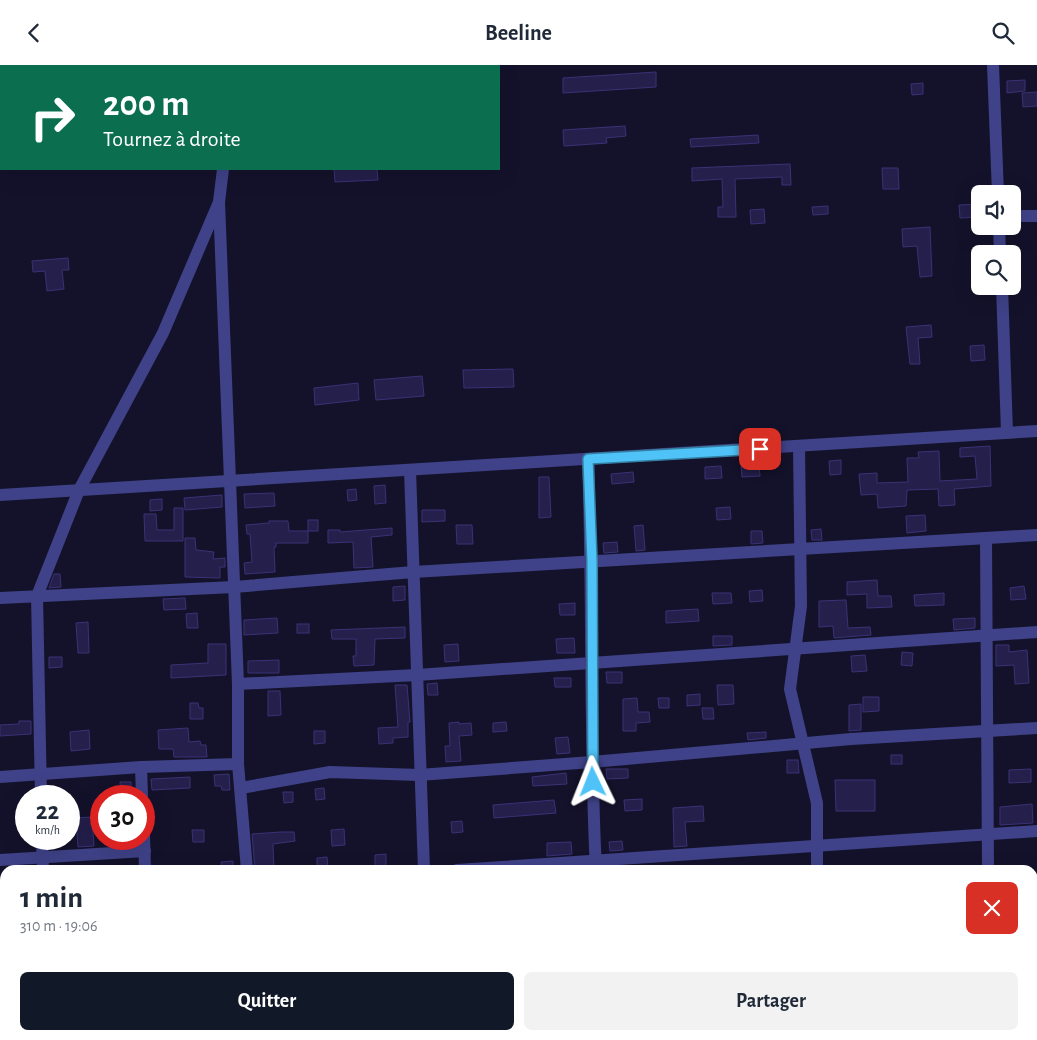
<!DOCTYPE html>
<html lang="fr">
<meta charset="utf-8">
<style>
body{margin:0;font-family:"Alegreya Sans",sans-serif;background:#f2f2f3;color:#1f2937;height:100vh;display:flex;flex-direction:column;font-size:19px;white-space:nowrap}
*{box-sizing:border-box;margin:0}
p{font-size:16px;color:#747a83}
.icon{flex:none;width:28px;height:28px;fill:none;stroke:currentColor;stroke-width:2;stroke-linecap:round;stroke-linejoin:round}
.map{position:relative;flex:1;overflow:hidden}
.panel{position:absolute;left:0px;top:800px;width:1038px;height:175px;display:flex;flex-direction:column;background:#fff;border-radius:15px 15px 0 0;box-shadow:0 5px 20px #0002}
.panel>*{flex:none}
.top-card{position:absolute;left:0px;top:0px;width:500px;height:105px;box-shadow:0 5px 20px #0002;background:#0b6e4f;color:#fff;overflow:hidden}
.fabs{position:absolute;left:971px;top:120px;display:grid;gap:10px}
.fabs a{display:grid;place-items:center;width:50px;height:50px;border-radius:8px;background:#fff;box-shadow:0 5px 20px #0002;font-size:25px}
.speed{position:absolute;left:15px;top:720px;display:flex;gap:10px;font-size:25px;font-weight:700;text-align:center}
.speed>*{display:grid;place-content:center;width:65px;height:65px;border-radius:50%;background:#fff;box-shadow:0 5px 20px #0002;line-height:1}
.speed small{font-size:12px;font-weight:400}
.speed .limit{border:8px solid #d22;background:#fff;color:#111}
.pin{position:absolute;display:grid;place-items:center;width:42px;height:42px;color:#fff;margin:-21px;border-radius:10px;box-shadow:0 2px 8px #0006}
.me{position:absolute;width:55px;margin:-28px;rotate:358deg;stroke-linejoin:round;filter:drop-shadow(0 0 4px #0008)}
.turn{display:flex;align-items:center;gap:18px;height:105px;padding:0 20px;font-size:22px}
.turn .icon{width:65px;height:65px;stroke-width:2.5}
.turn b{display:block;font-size:35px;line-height:42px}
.round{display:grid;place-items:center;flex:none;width:52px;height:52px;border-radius:8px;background:#f2f2f3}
.headline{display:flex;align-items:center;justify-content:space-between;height:85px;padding:0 20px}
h1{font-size:30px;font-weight:700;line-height:38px}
.action{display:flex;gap:10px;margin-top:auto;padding:10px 20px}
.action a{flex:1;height:58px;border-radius:8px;background:#111827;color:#fff;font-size:20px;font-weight:700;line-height:58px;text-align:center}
.action a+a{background:#f2f2f3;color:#1f2937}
header{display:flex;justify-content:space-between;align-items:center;height:65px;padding:0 20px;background:#fff;font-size:22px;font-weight:700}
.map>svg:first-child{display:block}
.building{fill:#241f4b;stroke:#3a3276}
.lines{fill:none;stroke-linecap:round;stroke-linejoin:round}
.minor{stroke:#3f4288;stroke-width:12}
.route-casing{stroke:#337fa1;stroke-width:12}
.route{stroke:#4fc3f7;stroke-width:9}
</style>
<header><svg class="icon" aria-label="back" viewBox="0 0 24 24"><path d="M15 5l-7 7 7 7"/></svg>Beeline<svg class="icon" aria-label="search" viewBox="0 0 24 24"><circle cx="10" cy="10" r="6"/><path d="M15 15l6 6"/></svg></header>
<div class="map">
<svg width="1037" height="975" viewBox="0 0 1037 975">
<rect width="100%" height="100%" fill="#14122b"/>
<!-- building -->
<g class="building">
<polygon points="656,7 656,22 563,28 563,13"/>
<polygon points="1025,15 1025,26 1007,28 1007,16"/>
<polygon points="923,18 923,29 912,30 911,19"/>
<polygon points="1037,27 1037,41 1023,42 1022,28"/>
<polygon points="625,61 626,71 606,73 607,78 564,81 563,65"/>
<polygon points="758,70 759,78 691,82 690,74"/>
<polygon points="790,99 791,120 782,120 782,112 735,114 736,152 718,152 718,142 723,142 722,114 692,116 692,103"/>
<polygon points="882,103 898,103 899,124 883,124"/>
<polygon points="334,104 377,104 378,115 335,117"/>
<polygon points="980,139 980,152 960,153 959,140"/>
<polygon points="828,141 828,149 813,150 812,142"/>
<polygon points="764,144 765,158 751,159 750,145"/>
<polygon points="930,162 932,211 920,212 917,181 903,182 902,164"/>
<polygon points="68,193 69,205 62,205 64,224 47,226 45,206 33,207 32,196"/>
<polygon points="931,260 932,272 918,273 920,299 910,299 906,262"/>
<polygon points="984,280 985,295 971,296 970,281"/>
<polygon points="513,304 514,322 464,323 463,305"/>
<polygon points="422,311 424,331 376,335 374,315"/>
<polygon points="358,318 359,335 315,340 314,323"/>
<polygon points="990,381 991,421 954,424 955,440 939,441 938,424 907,425 906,441 878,443 877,429 861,430 859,409 877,408 877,418 908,417 907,393 919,393 918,387 939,386 940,416 977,414 975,391 960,392 960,383"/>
<polygon points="841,395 841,409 830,410 829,396"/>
<polygon points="759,399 760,411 742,412 741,400"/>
<polygon points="721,401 722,413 705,414 705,402"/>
<polygon points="633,407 634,417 612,419 611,409"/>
<polygon points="539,412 549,412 551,452 539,453"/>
<polygon points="385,420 386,438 375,439 374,421"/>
<polygon points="356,424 357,435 348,436 347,425"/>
<polygon points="274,428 275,441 245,443 244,429"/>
<polygon points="222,430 222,442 185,445 184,433"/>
<polygon points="162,434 162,445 150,446 150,435"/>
<polygon points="730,442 731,454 717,455 716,443"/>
<polygon points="174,443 183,443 183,476 145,476 144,449 156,449 157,465 174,465"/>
<polygon points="422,445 445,445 445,456 422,457"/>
<polygon points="925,450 926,466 907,468 906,451"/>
<rect x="308" y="455" width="10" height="11"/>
<polygon points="269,456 288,456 289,466 308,466 308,478 276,478 276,482 274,482 275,507 245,509 244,498 252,497 250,469 247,469 246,460 269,458"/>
<polygon points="456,460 472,460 473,479 457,479"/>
<polygon points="643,460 645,485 636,486 634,461"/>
<polygon points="392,463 392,470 371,472 373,502 354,503 353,477 328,478 328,465 340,465 340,467"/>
<polygon points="821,464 822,475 812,475 811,465"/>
<polygon points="751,466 762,466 763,478 751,479"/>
<polygon points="185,473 195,473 196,485 214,487 213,494 225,493 225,502 220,502 220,513 185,512"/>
<polygon points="617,477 618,487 604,488 603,478"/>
<polygon points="54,509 60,509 61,522 49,523"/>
<polygon points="877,515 878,531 891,531 892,542 867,543 867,529 847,530 847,517"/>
<polygon points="405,521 405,535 393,536 393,522"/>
<polygon points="1024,521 1026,534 1011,535 1010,523"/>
<polygon points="762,525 763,536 750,537 749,526"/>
<polygon points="712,528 731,528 732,538 713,539"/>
<polygon points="944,528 944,540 915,541 914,530"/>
<polygon points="185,533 186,544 164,545 163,534"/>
<polygon points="846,535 848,563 870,562 871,570 834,573 833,561 819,562 819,536"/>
<polygon points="575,538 575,550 560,550 559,539"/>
<polygon points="698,544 699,556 666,558 666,546"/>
<polygon points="197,548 198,563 187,563 186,549"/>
<polygon points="277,553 278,568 244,570 244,555"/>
<polygon points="975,553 975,563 954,565 953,554"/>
<polygon points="88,557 89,588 78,588 76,558"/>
<rect x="297" y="559" width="12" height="9"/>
<polygon points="405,562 405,573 375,574 374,600 354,601 353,591 356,591 356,574 332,574 331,565"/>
<polygon points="713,571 732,571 732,580 713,581"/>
<polygon points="574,573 575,588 557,588 556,574"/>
<polygon points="208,579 226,579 226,610 171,613 171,600 208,598"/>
<polygon points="458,579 459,596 445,597 444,580"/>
<polygon points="996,580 1009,580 1009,587 1027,585 1029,618 1015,619 1014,600 996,601"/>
<polygon points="902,587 913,588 912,601 901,600"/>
<polygon points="865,590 867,606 852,607 851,591"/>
<polygon points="49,592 62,592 62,602 49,603"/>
<polygon points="279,595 279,608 248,608 248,596"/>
<polygon points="606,607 622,607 622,618 607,618"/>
<polygon points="554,613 571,613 571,622 555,622"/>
<polygon points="437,618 438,630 428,630 427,619"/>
<polygon points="395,620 407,620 410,657 408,657 408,672 393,673 393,678 379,679 378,663 398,662"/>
<polygon points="717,620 733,620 734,639 718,640"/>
<polygon points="268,626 280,626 281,650 268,651"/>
<polygon points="700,629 700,640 687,641 687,630"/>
<polygon points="863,632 879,632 879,646 863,647"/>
<polygon points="637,633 638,647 649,647 650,657 636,658 636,666 623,666 623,634"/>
<polygon points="658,633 669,633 669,643 659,643"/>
<polygon points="190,638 198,638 199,643 203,643 203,654 190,654"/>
<polygon points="861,639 861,665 849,666 849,640"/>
<polygon points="702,643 713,643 714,654 703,654"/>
<polygon points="19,656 31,656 31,669 0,671 0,660 19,659"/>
<polygon points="459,657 459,659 471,658 472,670 459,671 461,696 446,697 445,681 450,681 449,658"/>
<polygon points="506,657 507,666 493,667 493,658"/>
<polygon points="188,663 189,677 200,676 201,680 206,680 207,692 174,692 173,684 159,684 158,665"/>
<polygon points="89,665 90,684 71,686 70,667"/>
<polygon points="314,666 325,666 325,678 314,679"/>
<polygon points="766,667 766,673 748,675 747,668"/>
<polygon points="568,672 570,688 557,689 555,673"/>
<rect x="891" y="690" width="11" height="9"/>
<polygon points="787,695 798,695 799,708 787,708"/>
<polygon points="606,704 628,704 628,713 607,714"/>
<polygon points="1031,704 1031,717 1009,718 1009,705"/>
<polygon points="566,708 567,719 533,721 532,712"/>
<polygon points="229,709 230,725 222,725 221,721 215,721 214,710"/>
<polygon points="190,712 190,723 152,725 151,714"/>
<polygon points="835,715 875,715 875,746 836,746"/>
<polygon points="120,717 131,717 131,729 121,729"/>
<polygon points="324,723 325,734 316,735 315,724"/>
<polygon points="283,727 293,727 293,737 284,738"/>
<polygon points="642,734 642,745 625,746 624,735"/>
<polygon points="554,735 556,748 494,753 493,740"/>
<polygon points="1032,739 1033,758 1000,760 1000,742"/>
<polygon points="703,741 704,756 685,757 687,781 674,782 673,743"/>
<polygon points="92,752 94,781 78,782 76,753"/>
<polygon points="462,756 463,767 452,768 451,757"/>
<polygon points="344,764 345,780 332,781 331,765"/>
<polygon points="192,765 204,765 204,777 193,777"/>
<polygon points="281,767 294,767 295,776 273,779 274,805 255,805 252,769"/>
<polygon points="622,776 623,785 610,786 609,777"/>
<polygon points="571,777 572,789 547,791 547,778"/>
<polygon points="386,789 386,802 375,802 375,790"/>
<polygon points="327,792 328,804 317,804 317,793"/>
<polygon points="233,796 233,805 222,805 221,797"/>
</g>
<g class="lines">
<!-- minor -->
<g class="minor">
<polyline points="216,0 216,1"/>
<polyline points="993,0 998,129"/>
<polyline points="22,1 23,0"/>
<polyline points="339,1 368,0"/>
<polyline points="0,16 1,15"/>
<polyline points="219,137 238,619 238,699 247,805"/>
<polyline points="1012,151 1037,151"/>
<polyline points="999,161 1000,189"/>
<polyline points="1002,221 1007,368"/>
<polyline points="799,381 801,541 790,624 817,738 817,805"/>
<path d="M588 394C593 531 589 668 596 805"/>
<polyline points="410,405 424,805"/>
<polyline points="0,430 1037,366"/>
<polyline points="986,473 988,805"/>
<polyline points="0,533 234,522 413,507 1037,470"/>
<polyline points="238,619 417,610 1037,567"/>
<polyline points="141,702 142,731"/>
<polyline points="0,712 141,702 238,699"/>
<polyline points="241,723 330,707 419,710 592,697 851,674 1037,663"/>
<polyline points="41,731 37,531 79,425 163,268 219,137 223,104"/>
<polyline points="144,769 145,805"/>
<polyline points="42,774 43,805"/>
<polyline points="0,795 145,786"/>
<polyline points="457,805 1037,766"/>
<polyline points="1032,870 1037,870"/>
<polyline points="0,930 5,929"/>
<polyline points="393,970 393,975"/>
<polyline points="669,970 670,975"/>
<polyline points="771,970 771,975"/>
<polyline points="867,970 867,975"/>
<polyline points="957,970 959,975"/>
<polyline points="1011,970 1037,973"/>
<polyline points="45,975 45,970"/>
<polyline points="218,975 218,970"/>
<polyline points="604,975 605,970"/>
</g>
</g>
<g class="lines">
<defs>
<polyline id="route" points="593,717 592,496 588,394 760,384"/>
</defs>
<!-- route casing -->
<use href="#route" class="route-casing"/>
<!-- route -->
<use href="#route" class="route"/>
</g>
</svg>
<div class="fabs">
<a><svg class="icon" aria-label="sound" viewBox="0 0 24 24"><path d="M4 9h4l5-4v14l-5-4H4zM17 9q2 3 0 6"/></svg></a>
<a><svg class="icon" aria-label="search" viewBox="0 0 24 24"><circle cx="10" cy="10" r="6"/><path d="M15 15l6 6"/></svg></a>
</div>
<div class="speed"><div>22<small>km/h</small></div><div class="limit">30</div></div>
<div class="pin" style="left:760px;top:384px;background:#d93025"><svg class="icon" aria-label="arrive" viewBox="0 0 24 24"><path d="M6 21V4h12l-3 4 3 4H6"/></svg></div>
<svg class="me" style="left:593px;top:717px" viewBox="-20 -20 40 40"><path d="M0-17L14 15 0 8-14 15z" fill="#4fc3f7" stroke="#fff" stroke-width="4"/></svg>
<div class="top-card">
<div class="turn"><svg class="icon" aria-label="right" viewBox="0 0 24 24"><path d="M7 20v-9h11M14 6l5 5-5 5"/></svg><div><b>200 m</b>Tournez à droite</div></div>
</div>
<section class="panel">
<div class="headline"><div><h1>1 min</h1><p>310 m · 19:06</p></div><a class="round" style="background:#d93025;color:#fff"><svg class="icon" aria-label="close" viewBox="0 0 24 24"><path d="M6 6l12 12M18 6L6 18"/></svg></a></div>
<div class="action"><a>Quitter</a><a>Partager</a></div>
</section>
</div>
